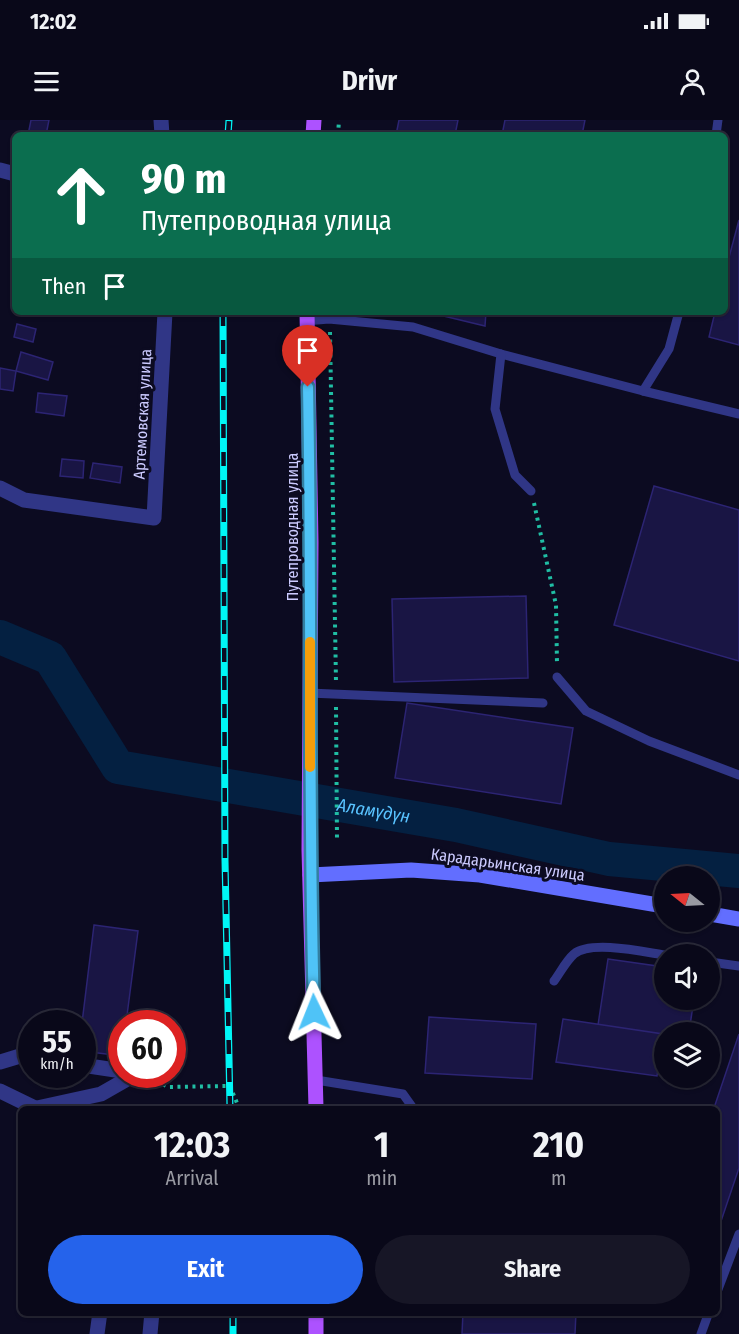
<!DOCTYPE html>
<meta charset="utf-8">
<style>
body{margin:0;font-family:"Fira Sans Condensed",sans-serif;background:#171626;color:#f1f3f6;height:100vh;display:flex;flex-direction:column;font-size:22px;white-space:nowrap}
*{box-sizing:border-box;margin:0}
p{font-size:20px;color:#999aa2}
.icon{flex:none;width:33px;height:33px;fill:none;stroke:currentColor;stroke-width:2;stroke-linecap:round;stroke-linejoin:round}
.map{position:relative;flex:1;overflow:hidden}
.details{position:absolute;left:18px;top:986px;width:702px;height:210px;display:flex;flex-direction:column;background:#090819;border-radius:9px;box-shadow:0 2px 4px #0004,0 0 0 2px #292938}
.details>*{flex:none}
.banner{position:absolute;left:12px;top:12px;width:716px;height:183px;border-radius:9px;box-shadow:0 2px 4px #0004,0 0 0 2px #292938;background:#0b6e4f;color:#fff;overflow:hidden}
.needle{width:39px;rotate:288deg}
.fabs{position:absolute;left:654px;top:746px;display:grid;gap:12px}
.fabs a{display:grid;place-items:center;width:66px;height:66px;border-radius:50%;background:#090819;box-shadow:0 2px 4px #0004,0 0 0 2px #292938;font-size:30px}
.speed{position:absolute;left:18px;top:890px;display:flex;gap:12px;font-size:30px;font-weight:700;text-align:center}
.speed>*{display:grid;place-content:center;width:78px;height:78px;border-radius:50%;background:#090819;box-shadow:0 2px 4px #0004,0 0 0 2px #292938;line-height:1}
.speed small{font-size:15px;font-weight:400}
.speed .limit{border:9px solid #d22;background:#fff;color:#111}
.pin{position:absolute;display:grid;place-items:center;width:51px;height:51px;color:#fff;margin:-62px -26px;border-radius:50% 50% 50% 0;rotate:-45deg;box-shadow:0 0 6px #0007}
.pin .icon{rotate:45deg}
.me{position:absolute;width:66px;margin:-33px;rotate:358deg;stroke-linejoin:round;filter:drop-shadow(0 0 4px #0008)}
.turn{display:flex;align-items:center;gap:21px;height:126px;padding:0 30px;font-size:27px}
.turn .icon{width:78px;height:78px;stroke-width:2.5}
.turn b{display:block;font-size:42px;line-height:51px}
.then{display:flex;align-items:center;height:57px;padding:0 30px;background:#0003;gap:12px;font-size:22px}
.eta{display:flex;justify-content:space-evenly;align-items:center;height:102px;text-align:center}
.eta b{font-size:36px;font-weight:700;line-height:42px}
.button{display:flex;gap:12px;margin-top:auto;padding:12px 30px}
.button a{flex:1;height:69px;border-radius:36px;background:#2563eb;color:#fff;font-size:24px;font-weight:700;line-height:69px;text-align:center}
.button a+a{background:#171626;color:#f1f3f6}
.status{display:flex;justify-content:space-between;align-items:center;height:42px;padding:0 30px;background:#090819;direction:ltr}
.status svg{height:16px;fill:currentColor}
header{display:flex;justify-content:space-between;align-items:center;height:78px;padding:0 30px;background:#090819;font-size:27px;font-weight:700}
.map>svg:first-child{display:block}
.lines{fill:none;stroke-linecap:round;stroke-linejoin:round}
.river{stroke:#042041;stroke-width:34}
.building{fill:#191544;stroke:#2c2473;stroke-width:1.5}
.path{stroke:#20bea4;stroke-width:4;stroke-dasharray:3 4.5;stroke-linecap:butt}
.lane{stroke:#303686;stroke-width:9}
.street{stroke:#303686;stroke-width:15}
.secondary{stroke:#626eff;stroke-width:15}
.primary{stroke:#ad52ff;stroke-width:15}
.rail-casing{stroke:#00f6f6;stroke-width:7}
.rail{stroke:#0c0b21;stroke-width:4.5;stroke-dasharray:14;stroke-linecap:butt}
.route-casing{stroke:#337fa1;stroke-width:15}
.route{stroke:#4fc3f7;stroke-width:10}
.slow{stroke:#f59e0b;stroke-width:10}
.labels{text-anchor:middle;stroke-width:6;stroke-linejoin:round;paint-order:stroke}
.street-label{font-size:16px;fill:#cccbff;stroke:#0c0b21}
.water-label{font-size:18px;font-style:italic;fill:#59c3ff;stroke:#0c0b21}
</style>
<div class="status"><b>12:02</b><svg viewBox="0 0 49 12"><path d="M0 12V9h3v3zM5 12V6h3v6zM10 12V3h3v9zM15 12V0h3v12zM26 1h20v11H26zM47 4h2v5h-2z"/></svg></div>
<header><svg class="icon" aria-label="menu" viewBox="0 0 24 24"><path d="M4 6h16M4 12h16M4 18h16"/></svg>Drivr<svg class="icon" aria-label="person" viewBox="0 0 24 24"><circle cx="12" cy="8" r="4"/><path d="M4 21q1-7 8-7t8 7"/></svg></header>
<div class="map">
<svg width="739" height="1214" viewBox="0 0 739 1214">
<rect width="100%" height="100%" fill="#0c0b21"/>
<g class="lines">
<!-- river -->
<path class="river" id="s1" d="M0 517 50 538 118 647 456 705 609 739 739 751"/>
</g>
<!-- building -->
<g class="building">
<polygon points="31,0 49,0 46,15 28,15"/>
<polygon points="399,0 458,0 455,15 396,15"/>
<polygon points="505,0 585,0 582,15 502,15"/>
<polygon points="739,100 739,225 709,217 715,192 724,192 724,156"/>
<polygon points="427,192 486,192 485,206"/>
<polygon points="17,204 36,209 33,222 14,217"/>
<polygon points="21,232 53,242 48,260 16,251"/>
<polygon points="0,248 16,251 13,271 0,269"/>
<polygon points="38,273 67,276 64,296 36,292"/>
<polygon points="62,339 84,341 83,358 60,356"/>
<polygon points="93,343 122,347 120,363 90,358"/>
<polygon points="654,366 739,390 739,541 614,505"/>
<polygon points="526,476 528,558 394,562 392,479"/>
<polygon points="407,583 573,608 561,684 395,658"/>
<polygon points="94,805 138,811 126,903 122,903 122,936 82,931 82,903"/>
<polygon points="608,839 664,847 664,879 694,879 689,912 664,912 664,915 598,905"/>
<polygon points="429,897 536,904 532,959 425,953"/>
<polygon points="563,899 663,914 657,956 556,942"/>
<polygon points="739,914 739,1048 717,1113 717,988 714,988"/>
<polygon points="463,1192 576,1192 575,1214 462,1214"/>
</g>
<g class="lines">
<!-- path -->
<g class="path">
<polyline points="338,15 339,0"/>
<polyline points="330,212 336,562"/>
<polyline points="534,383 556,485 557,544"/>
<polyline points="336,587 337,721"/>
<polyline points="149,959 169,967 230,966 239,988"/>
</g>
<!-- lane -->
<g class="lane">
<polyline points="716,15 718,0"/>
<polyline points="306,201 329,199 413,207 501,234 643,271 669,229 679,192"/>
<polyline points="501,234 495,289 515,355 531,371"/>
<polyline points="643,271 739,294"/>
<polyline points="557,557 586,591 649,621 739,655"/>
<polyline points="309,573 543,583"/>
<polyline points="710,842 739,846"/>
<path d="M554 861C560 853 566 841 574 834 591 820 644 832 664 835"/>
<polyline points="316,960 403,974 413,988"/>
<polyline points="717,1172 739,1114"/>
<polyline points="701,1214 709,1192"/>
</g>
<!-- street -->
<g class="street">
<polyline points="161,0 162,15"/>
<polyline points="0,50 15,54"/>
<polyline points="0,368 24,380 154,398 165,192"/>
<polyline points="0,942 20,936 32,938"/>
<polyline points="82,945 122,951"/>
<polyline points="0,971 35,988"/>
<polyline points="37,988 101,974 136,954"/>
<polyline points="97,1214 100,1192"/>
<polyline points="150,1214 152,1192"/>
</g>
<!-- secondary -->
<g class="secondary">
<polyline points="310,755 411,750 480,755 664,786"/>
<polyline points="710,794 739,799"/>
</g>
<!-- primary -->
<g class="primary">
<polyline points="313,15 314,0"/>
<polyline points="307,192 311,422 309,730 316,988"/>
<polyline points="316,1192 316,1214"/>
</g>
<defs>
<g id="rail">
<polyline points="228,15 229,0"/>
<polyline points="223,192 225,740 230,988"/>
<polyline points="233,1192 233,1214"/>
</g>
</defs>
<!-- rail casing -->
<use href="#rail" class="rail-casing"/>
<!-- rail -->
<use href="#rail" class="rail"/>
</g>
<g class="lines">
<defs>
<path id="route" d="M308 267C312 476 308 684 314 892"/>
</defs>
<!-- route casing -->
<use href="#route" class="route-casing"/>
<!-- route -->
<use href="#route" class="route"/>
<!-- slow -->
<polyline class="slow" points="310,647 310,522"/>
</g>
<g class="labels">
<!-- street labels -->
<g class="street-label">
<text transform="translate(142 294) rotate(-87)" y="6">Артемовская улица</text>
<text transform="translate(292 407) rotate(-90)" y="6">Путепроводная улица</text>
<text transform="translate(508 744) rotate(8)" y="6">Карадарьинская улица</text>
</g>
<!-- water labels -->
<g class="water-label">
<text dy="6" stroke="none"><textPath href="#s1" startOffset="442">Аламүдүн</textPath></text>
</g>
</g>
</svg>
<div class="fabs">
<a><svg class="needle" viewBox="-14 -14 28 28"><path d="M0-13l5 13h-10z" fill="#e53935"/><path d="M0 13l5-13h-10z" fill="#999aa2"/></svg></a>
<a><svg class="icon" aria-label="sound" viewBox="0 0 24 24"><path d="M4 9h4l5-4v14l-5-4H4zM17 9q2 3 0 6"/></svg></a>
<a><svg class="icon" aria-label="layers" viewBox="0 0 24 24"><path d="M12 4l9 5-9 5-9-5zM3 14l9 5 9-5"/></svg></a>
</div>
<div class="speed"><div>55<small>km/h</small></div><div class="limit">60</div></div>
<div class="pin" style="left:308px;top:267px;background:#d93025"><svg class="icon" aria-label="arrive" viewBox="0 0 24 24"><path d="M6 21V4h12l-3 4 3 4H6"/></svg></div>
<svg class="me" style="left:314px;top:892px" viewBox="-20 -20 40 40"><path d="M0-17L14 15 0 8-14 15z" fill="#4fc3f7" stroke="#fff" stroke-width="4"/></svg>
<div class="banner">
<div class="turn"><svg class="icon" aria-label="ahead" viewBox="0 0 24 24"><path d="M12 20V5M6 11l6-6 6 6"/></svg><div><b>90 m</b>Путепроводная улица</div></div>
<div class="then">Then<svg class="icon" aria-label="arrive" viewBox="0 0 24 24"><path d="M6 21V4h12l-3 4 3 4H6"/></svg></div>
</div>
<section class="details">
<div class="eta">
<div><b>12:03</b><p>Arrival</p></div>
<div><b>1</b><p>min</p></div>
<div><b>210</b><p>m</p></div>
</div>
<div class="button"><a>Exit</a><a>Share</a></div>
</section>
</div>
